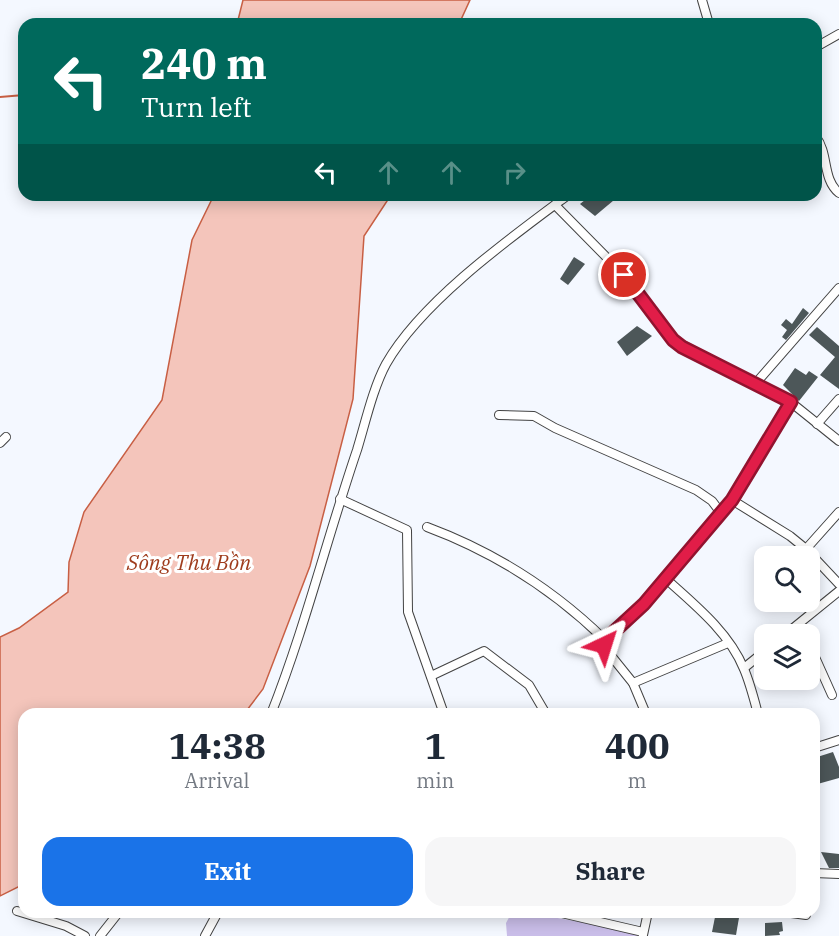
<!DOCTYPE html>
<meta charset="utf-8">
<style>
body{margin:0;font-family:"IBM Plex Serif",serif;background:#f6f6f7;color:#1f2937;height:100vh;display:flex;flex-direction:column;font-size:22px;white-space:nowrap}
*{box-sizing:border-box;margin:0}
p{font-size:20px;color:#747a83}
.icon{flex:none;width:33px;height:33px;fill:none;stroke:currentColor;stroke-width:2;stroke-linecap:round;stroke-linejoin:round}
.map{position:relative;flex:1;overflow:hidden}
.panel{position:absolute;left:18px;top:708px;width:802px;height:210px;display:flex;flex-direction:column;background:#fff;border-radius:18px;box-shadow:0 3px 15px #0003}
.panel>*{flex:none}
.hud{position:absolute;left:18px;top:18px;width:804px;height:183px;border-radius:18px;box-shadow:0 3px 15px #0003;background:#00695c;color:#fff;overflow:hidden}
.buttons{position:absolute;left:754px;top:546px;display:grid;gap:12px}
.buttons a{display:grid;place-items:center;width:66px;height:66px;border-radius:12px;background:#fff;box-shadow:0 3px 15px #0003;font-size:30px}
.pin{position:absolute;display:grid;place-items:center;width:51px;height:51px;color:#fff;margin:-26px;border:3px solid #fff;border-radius:50%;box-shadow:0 2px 6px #0007}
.me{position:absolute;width:66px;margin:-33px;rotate:41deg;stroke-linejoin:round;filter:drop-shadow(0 0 4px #0008)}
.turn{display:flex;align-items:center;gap:21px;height:126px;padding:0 24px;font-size:27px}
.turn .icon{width:78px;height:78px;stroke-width:2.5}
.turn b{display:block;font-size:42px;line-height:51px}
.lanes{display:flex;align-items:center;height:57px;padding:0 24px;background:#0003;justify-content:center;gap:30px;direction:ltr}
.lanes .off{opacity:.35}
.eta{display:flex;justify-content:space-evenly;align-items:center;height:102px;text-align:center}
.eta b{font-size:36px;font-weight:700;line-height:42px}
.cta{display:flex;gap:12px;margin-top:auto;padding:12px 24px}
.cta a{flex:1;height:69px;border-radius:18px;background:#1a73e8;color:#fff;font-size:24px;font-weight:700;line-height:69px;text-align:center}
.cta a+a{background:#f6f6f7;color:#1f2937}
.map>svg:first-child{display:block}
.green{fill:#cabee9}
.water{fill:#f4c5bb;stroke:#c85f44;stroke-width:1.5}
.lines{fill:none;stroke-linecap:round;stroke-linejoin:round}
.stream{stroke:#c85f44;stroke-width:2}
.building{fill:#4d5759}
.minor-casing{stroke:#434343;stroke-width:10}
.minor{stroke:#fff;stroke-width:8}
.route-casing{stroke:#92132f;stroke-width:15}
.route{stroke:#e11d48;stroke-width:10}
.labels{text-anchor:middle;stroke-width:6;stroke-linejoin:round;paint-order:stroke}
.water-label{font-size:21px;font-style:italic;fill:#9f3c1d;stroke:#fff}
</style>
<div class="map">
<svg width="839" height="936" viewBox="0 0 839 936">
<rect width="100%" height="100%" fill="#f4f8ff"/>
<!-- green -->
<polygon class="green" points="512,912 534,914 634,931 638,936 507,936 506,923"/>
<!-- water -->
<g class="water">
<polygon points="243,0 470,0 459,24 237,24"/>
<polygon points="214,195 391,195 364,236 353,399 310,566 263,689 244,714 24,714 24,884 0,896 0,637 19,628 68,592 69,562 84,512 162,400 192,240"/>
</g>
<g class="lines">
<!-- stream -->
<polyline class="stream" points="0,97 24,95"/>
</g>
<!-- building -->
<g class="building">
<polygon points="591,195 620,195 595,216 580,204"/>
<polygon points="574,257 585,264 568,285 560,279"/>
<polygon points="803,308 809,313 786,340 782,337 787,330 781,325 786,319 792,324"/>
<polygon points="637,326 652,336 627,356 617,342"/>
<polygon points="817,327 839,346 839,389 820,375 835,357 809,335"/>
<polygon points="795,368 806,375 809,371 818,377 799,401 783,385"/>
<polygon points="833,752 839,767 839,778 814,785 814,758"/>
<polygon points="821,852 839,854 839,868 829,868"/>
<polygon points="716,912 740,912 736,935 712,932"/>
<polygon points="782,922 783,931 779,932 780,935 765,936 765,923"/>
</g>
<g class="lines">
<defs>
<g id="minor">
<polyline points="702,0 709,24"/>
<polyline points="816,47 839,34"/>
<path d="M816 137C829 154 822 179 839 193"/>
<polyline points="555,205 624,275 673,340 788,400 839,441"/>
<polyline points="756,383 839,288"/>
<polyline points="499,415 534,416 555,428 696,490 712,501 721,513"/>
<polyline points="817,424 839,399"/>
<polyline points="0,443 6,437"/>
<polyline points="340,499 407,530 408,612 444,714"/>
<polyline points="732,500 790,536 806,549 839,584"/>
<path d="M427 527C494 552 554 590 605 640"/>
<polyline points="806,549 839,512"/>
<path d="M665 578C694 604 729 632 744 669 750 683 754 699 758 714"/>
<polyline points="797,626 803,634"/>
<polyline points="786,634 839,591"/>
<polyline points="810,646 832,695"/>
<polyline points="744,668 765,651"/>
<polyline points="431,676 484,651 529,685 546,714"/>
<polyline points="633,683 728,643"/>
<path d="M271 714C305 628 327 538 357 450 365 424 373 388 386 364 421 302 510 238 568 195"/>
<polyline points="646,714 633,683 604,647 605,640 644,604 732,500 791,402"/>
<polyline points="814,748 839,740"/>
<polyline points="814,873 839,874"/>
<polyline points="17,911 66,926 85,936"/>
<polyline points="557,912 643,932"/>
<polyline points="784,912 806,915"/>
<polyline points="643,935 648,912"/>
<polyline points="100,936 119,912"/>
<polyline points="205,936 218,912"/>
</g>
</defs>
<!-- minor casing -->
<use href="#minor" class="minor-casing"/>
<!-- minor -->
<use href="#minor" class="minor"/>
</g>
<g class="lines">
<defs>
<polyline id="route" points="604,645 605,640 644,604 732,500 791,402 682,347 673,340 624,275"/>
</defs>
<!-- route casing -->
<use href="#route" class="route-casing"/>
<!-- route -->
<use href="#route" class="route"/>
</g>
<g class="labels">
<!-- water labels -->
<g class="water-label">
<text x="189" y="570">Sông Thu Bồn</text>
</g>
</g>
</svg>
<div class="buttons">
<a><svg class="icon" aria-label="search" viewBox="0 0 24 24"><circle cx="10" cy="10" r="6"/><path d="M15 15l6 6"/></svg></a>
<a><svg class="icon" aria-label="layers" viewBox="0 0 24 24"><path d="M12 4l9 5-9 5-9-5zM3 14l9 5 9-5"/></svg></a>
</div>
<div class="pin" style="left:624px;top:275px;background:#d93025"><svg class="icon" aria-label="arrive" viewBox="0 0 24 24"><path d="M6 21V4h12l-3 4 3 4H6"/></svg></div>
<svg class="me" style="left:604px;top:645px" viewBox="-20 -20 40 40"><path d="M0-17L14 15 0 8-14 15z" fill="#e11d48" stroke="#fff" stroke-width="4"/></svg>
<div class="hud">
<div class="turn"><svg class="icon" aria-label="left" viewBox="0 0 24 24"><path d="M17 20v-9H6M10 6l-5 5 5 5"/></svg><div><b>240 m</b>Turn left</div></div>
<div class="lanes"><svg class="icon" aria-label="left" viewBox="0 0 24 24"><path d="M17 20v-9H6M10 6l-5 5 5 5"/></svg><svg class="icon off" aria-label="ahead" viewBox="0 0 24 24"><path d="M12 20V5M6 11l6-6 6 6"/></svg><svg class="icon off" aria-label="ahead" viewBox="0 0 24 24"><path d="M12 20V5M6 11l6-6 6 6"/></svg><svg class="icon off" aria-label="right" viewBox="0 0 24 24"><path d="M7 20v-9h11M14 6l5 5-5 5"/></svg></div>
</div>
<section class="panel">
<div class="eta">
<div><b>14:38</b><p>Arrival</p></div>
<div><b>1</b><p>min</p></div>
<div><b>400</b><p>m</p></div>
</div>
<div class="cta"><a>Exit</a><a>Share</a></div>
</section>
</div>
